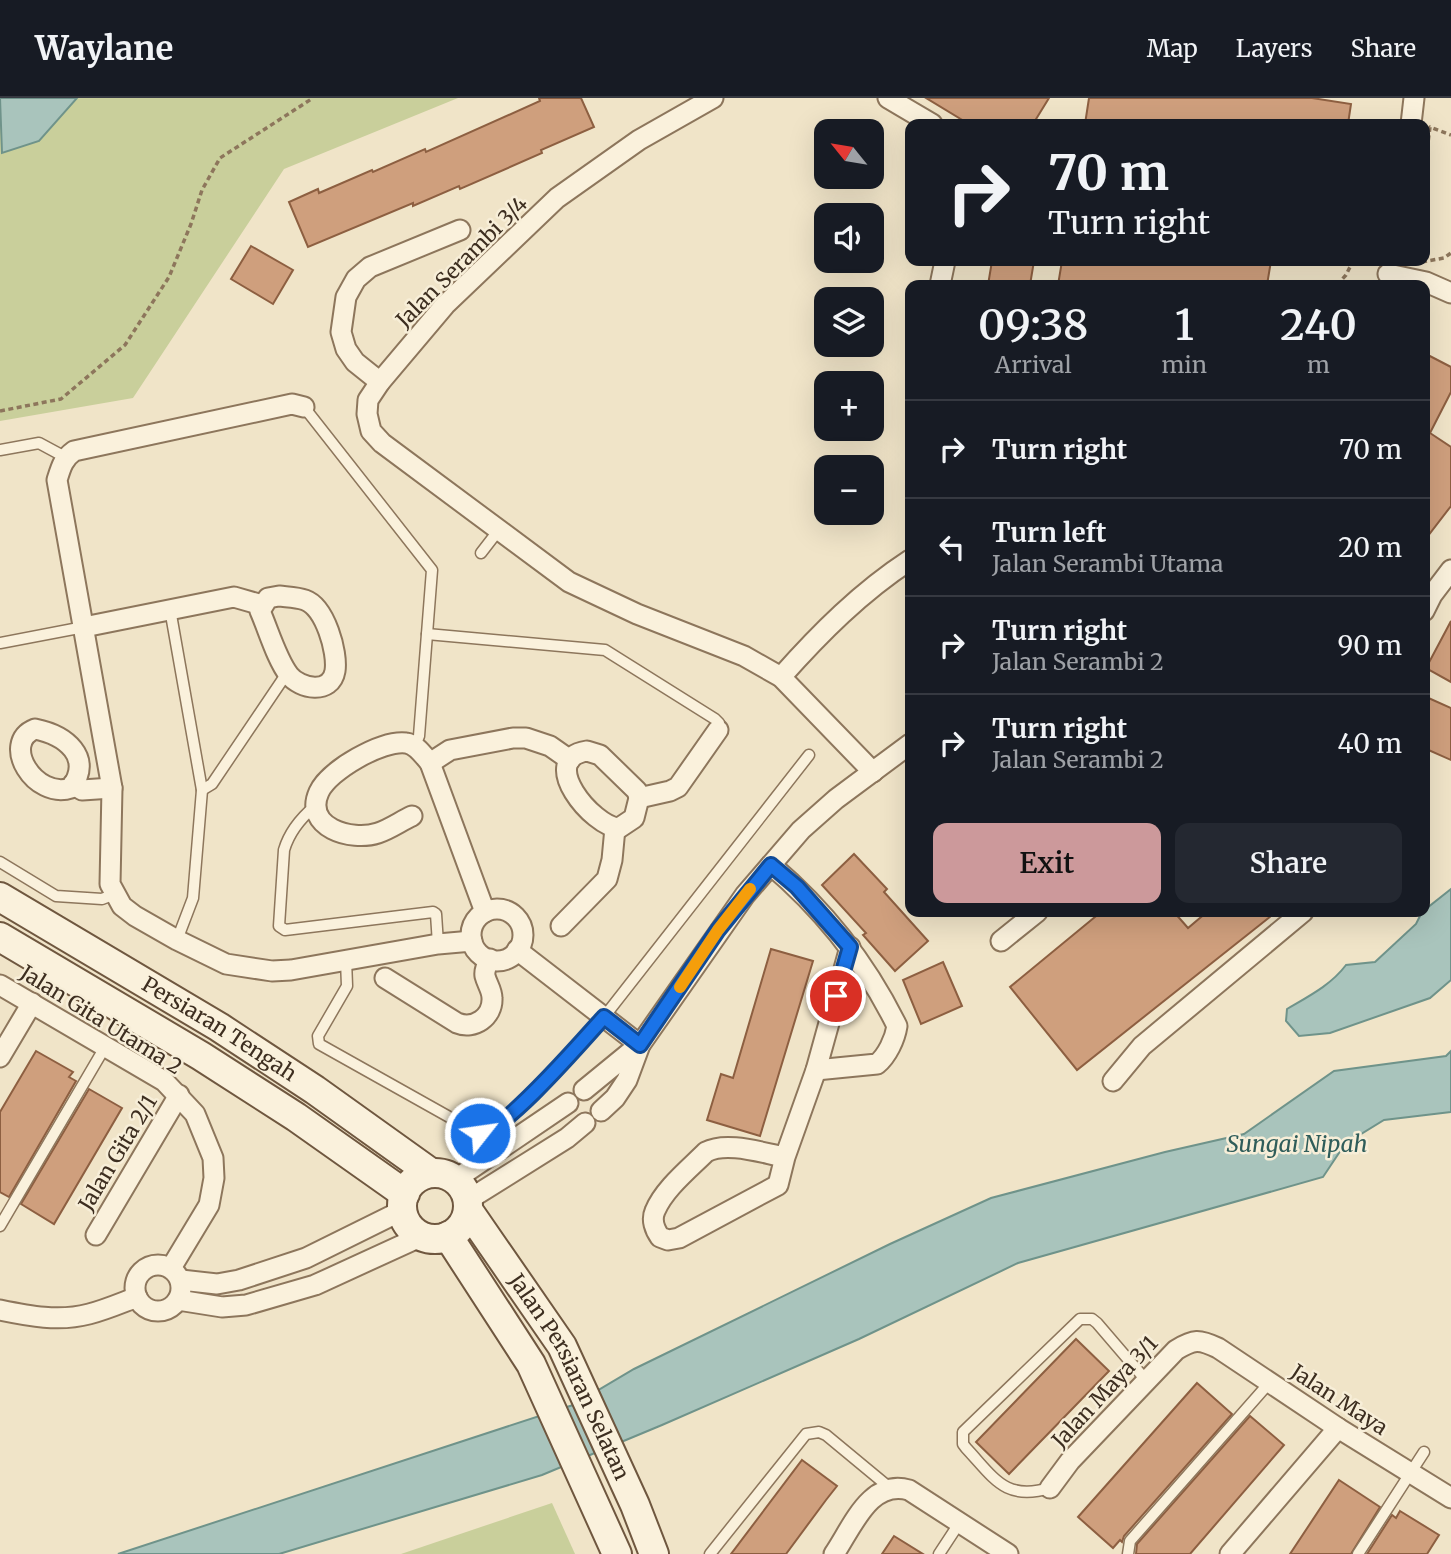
<!DOCTYPE html>
<meta charset="utf-8">
<style>
body{margin:0;font-family:Merriweather,serif;background:#242831;color:#f1f3f6;height:100vh;display:flex;flex-direction:column;font-size:26px;white-space:nowrap}
*{box-sizing:border-box;margin:0}
p{font-size:23px;color:#9ea1a6}
.icon{flex:none;width:38px;height:38px;fill:none;stroke:currentColor;stroke-width:2;stroke-linecap:round;stroke-linejoin:round}
.map{position:relative;flex:1;overflow:hidden}
.drawer{position:absolute;left:905px;top:182px;width:525px;height:637px;display:flex;flex-direction:column;background:#171b24;border-radius:14px;box-shadow:0 7px 28px #0002}
.drawer>*{flex:none}
.hud{position:absolute;left:905px;top:21px;width:525px;height:147px;border-radius:14px;box-shadow:0 7px 28px #0002;background:#171b24;color:#f1f3f6;overflow:hidden}
.needle{width:46px;rotate:300deg}
.buttons{position:absolute;left:814px;top:21px;display:grid;gap:14px}
.buttons a{display:grid;place-items:center;width:70px;height:70px;border-radius:14px;background:#171b24;box-shadow:0 7px 28px #0002;font-size:35px}
.pin{position:absolute;display:grid;place-items:center;width:60px;height:60px;color:#fff;margin:-30px;border:4px solid #fff;border-radius:50%;box-shadow:0 2px 7px #0007}
.me{position:absolute;width:77px;margin:-38px;rotate:60deg;stroke-linejoin:round;filter:drop-shadow(0 0 5px #0008)}
.turn{display:flex;align-items:center;gap:24px;height:147px;padding:0 28px;font-size:32px}
.turn .icon{width:91px;height:91px;stroke-width:2.5}
.turn b{display:block;font-size:49px;line-height:60px}
.eta{display:flex;justify-content:space-evenly;align-items:center;height:119px;text-align:center}
.eta b{font-size:42px;font-weight:600;line-height:49px}
.button{display:flex;gap:14px;margin-top:auto;padding:14px 28px}
.button a{flex:1;height:80px;border-radius:14px;background:#cc999b;color:#111;font-size:28px;font-weight:600;line-height:80px;text-align:center}
.button a+a{background:#242831;color:#f1f3f6}
ul{padding:0;list-style:none}
li{display:flex;align-items:center;gap:21px;height:98px;padding:0 28px;border-top:2px solid #363941}
li div{flex:1}
li b{display:block;font-size:26px}
li em{font-style:normal}
header{display:flex;align-items:center;gap:42px;box-sizing:border-box;height:98px;padding:0 35px;background:#171b24;border-bottom:2px solid #363941}
header strong{font-size:33px}
nav{display:flex;gap:38px;margin-inline-start:auto;font-size:24px}
.map>svg:first-child{display:block}
.green{fill:#c9cf9b}
.water{fill:#a9c4bc;stroke:#6f938a;stroke-width:2}
.building{fill:#cf9f7d;stroke:#8d5f41;stroke-width:2}
.lines{fill:none;stroke-linecap:round;stroke-linejoin:round}
.lane-casing{stroke:#8d765c;stroke-width:13}
.street-casing{stroke:#8d765c;stroke-width:23}
.secondary-casing{stroke:#6f573f;stroke-width:32}
.path{stroke:#8d765c;stroke-width:3.5;stroke-dasharray:5 3.5;stroke-linecap:butt}
.lane{stroke:#faf1dc;stroke-width:10}
.street{stroke:#faf1dc;stroke-width:19}
.secondary{stroke:#faf1dc;stroke-width:28}
.route-casing{stroke:#114b97;stroke-width:18}
.route{stroke:#1a73e8;stroke-width:12}
.slow{stroke:#f59e0b;stroke-width:12}
.labels{text-anchor:middle;stroke-width:5;stroke-linejoin:round;paint-order:stroke}
.street-label{font-size:21px;fill:#3d2e20;stroke:#f7eed8}
.water-label{font-size:23px;font-style:italic;fill:#2f5d5a;stroke:#f7eed8}
</style>
<header>
<strong>Waylane</strong>
<nav><a>Map</a><a>Layers</a><a>Share</a></nav>
</header>
<div class="map">
<svg width="1451" height="1456" viewBox="0 0 1451 1456">
<rect width="100%" height="100%" fill="#f0e4c8"/>
<!-- green -->
<g class="green">
<polygon points="0,0 458,0 284,71 133,300 0,323"/>
<polygon points="552,1405 575,1456 401,1456"/>
</g>
<!-- water -->
<g class="water">
<polygon points="0,0 77,0 39,43 2,55"/>
<path d="M1451 791V882L1430 900 1330 935 1299 938 1286 923 1287 911C1309 898 1331 887 1346 867L1375 864 1416 826 1422 814Z"/>
<polygon points="1451,953 1451,1014 1384,1022 1345,1046 1323,1079 1018,1165 859,1241 662,1327 542,1377 279,1456 118,1456 573,1307 634,1271 890,1146 991,1100 1165,1054 1244,1036 1334,973 1446,958"/>
</g>
<!-- building -->
<g class="building">
<polygon points="539,0 581,0 594,29 541,52 542,55 460,91 459,88 413,108 413,105 308,149 289,104 318,91 319,95 372,72 373,74 425,51 426,54 540,3"/>
<polygon points="926,0 1049,0 1033,26 969,26"/>
<polygon points="1089,0 1312,0 1351,6 1348,26 1085,26"/>
<polygon points="251,148 293,172 273,206 231,181"/>
<polygon points="992,163 1034,163 1030,187 988,187"/>
<polygon points="1062,163 1271,163 1267,187 1058,187"/>
<polygon points="1424,255 1451,269 1451,294 1430,335 1451,349 1451,408 1424,443"/>
<polygon points="1451,523 1451,584 1426,570"/>
<polygon points="1424,598 1451,610 1451,662 1424,650"/>
<polygon points="854,756 887,791 884,794 928,843 895,873 863,837 866,835 822,787"/>
<polygon points="1101,814 1174,814 1188,830 1207,814 1276,814 1077,972 1010,889"/>
<polygon points="771,851 813,863 760,1038 707,1022 721,976 733,980"/>
<polygon points="943,864 962,908 921,926 903,882"/>
<polygon points="36,953 73,974 69,979 76,983 9,1099 0,1094 0,1014"/>
<polygon points="89,991 122,1010 54,1126 21,1106"/>
<polygon points="1076,1241 1109,1273 1009,1376 976,1344"/>
<polygon points="1197,1285 1232,1316 1124,1438 1122,1444 1120,1442 1113,1450 1078,1419"/>
<polygon points="1250,1318 1284,1347 1190,1456 1136,1456 1137,1446"/>
<polygon points="802,1362 837,1388 826,1402 786,1456 731,1456"/>
<polygon points="1339,1382 1380,1409 1351,1456 1290,1456"/>
<polygon points="1400,1413 1439,1437 1427,1456 1367,1456 1392,1417 1396,1420"/>
<polygon points="894,1438 923,1456 882,1456"/>
</g>
<g class="lines">
<defs>
<g id="lane">
<polyline points="304,309 432,472 419,638 415,648"/>
<polyline points="0,352 39,345 65,359"/>
<polyline points="481,455 498,433"/>
<polyline points="170,511 202,692 193,800 177,842"/>
<polyline points="427,536 605,552 715,621 719,625 718,632"/>
<polyline points="0,545 84,529"/>
<polyline points="202,692 212,686 287,575"/>
<path d="M315 708C302 719 289 735 284 752L279 828 285 832 433 814 436 816 438 846"/>
<polyline points="0,764 56,798 102,801 115,796"/>
<polyline points="346,862 347,888 318,938 319,946 476,1034 486,1034 507,1020 604,919 809,657"/>
<polyline points="0,1128 105,949"/>
<path d="M1050 1390C1005 1403 995 1381 966 1350L963 1346V1334L1080 1221H1092L1097 1225 1145 1281"/>
<polyline points="710,1456 806,1336 819,1334 826,1337 890,1390"/>
<polyline points="939,1456 960,1424"/>
<polyline points="1128,1456 1130,1443 1270,1284"/>
<polyline points="1358,1456 1424,1354"/>
</g>
<g id="street">
<polyline points="713,0 639,42 557,100 445,207 380,284 368,302 367,316 371,333 382,345 569,484 637,516 744,558 781,579 873,674"/>
<polyline points="888,0 932,26"/>
<polyline points="1411,26 1414,0"/>
<polyline points="1388,176 1426,184 1451,195"/>
<polyline points="940,187 945,163"/>
<polyline points="380,284 355,264 346,251 341,234 346,199 356,181 370,169 460,132"/>
<path d="M304 309 292 306 74 353C63 361 61 369 57 382L112 690 110 786 122 808 135 818 177 842 226 866 272 873 291 872 438 846 472 843"/>
<path d="M279 498C287 499 297 499 305 502 325 509 338 554 335 573 331 597 300 591 289 577 277 562 268 531 260 513L268 500Z"/>
<polyline points="1424,513 1432,497 1451,472"/>
<polyline points="84,529 234,499 262,507"/>
<path d="M781 579C820 535 861 494 910 462"/>
<path d="M35 631C65 637 94 659 71 690 35 702 0 645 35 631Z"/>
<path d="M587 653 600 657 637 693 639 700 634 720 619 730C593 729 536 661 587 653Z"/>
<polyline points="430,665 450,652 513,640 526,640 550,648 570,662"/>
<polyline points="73,686 82,692 112,690"/>
<polyline points="639,700 670,693 678,689 718,632"/>
<path d="M412 718C401 723 390 731 378 735 351 744 303 729 319 694 329 672 382 642 406 645 416 646 424 658 430 665L485 814"/>
<path d="M771 767C823 811 867 867 897 928 895 941 887 958 877 966L816 972"/>
<circle cx="497" cy="837" r="26"/>
<polyline points="561,828 607,781 612,762 615,730"/>
<polyline points="1001,843 1037,814"/>
<polyline points="517,852 640,947"/>
<path d="M385 880 457 925C474 932 493 919 492 900 492 892 487 886 485 878 484 872 487 867 490 861"/>
<polyline points="0,887 164,983 195,1016 213,1060 214,1080 209,1107 171,1170"/>
<polyline points="0,959 32,905"/>
<polyline points="1113,983 1142,948 1303,814"/>
<polyline points="584,992 639,947"/>
<polyline points="601,1013 615,1000 627,982 640,947 745,797 801,732 836,701 910,646"/>
<path d="M785 1059C762 1055 727 1043 706 1054 689 1071 664 1091 655 1113 651 1122 655 1132 660 1139L668 1142 679 1140 778 1087 785 1059 816 972 850 849"/>
<polyline points="456,1081 568,1005"/>
<polyline points="468,1102 567,1040 585,1025"/>
<polyline points="96,1137 179,997"/>
<circle cx="158" cy="1190" r="23"/>
<polyline points="181,1182 217,1186 239,1182 306,1160 403,1112"/>
<polyline points="178,1202 222,1209 246,1207 315,1187 422,1138"/>
<path d="M0 1212C29 1218 59 1224 89 1216 105 1212 121 1205 137 1199"/>
<path d="M1050 1390 1070 1363 1176 1252C1194 1241 1199 1241 1218 1250L1338 1330 1451 1400"/>
<path d="M834 1456C853 1428 870 1381 909 1392L1008 1456"/>
<polyline points="1230,1456 1338,1330"/>
</g>
<g id="secondary">
<path id="s1" d="M0 799 219 929 315 992 431 1075"/>
<polyline points="0,839 201,958 296,1019 405,1096"/>
<circle cx="435" cy="1108" r="33"/>
<path id="s2" d="M468 1112 562 1248 635 1407 654 1456"/>
<polyline points="448,1138 531,1266 617,1456"/>
</g>
</defs>
<!-- lane casing -->
<use href="#lane" class="lane-casing"/>
<!-- street casing -->
<use href="#street" class="street-casing"/>
<!-- secondary casing -->
<use href="#secondary" class="secondary-casing"/>
<!-- path -->
<g class="path">
<polyline points="1424,76 1430,29 1451,37"/>
<polyline points="1422,164 1444,160 1451,155"/>
<polyline points="1337,187 1346,177 1353,163"/>
<polyline points="0,313 61,301 125,247 169,179 191,126 202,92 220,60 313,0"/>
</g>
<!-- lane -->
<use href="#lane" class="lane"/>
<!-- street -->
<use href="#street" class="street"/>
<!-- secondary -->
<use href="#secondary" class="secondary"/>
</g>
<g class="lines">
<defs>
<path id="route" d="M480 1035C505 1033 583 942 604 919L640 947 718 832 771 767 797 789 850 849 836 898"/>
</defs>
<!-- route casing -->
<use href="#route" class="route-casing"/>
<!-- route -->
<use href="#route" class="route"/>
<!-- slow -->
<polyline class="slow" points="680,889 718,832 750,791"/>
</g>
<g class="labels">
<!-- street labels -->
<g class="street-label">
<text transform="translate(462 164) rotate(-45)" y="7">Jalan Serambi 3/4</text>
<text transform="translate(101 922) rotate(32)" y="7">Jalan Gita Utama 2</text>
<text dy="7" stroke="none"><textPath href="#s1" startOffset="256">Persiaran Tengah</textPath></text>
<text transform="translate(118 1055) rotate(-59)" y="7">Jalan Gita 2/1</text>
<text dy="7" stroke="none"><textPath href="#s2" startOffset="196">Jalan Persiaran Selatan</textPath></text>
<text transform="translate(1105 1294) rotate(-47)" y="7">Jalan Maya 3/1</text>
<text transform="translate(1339 1302) rotate(33)" y="7">Jalan Maya</text>
</g>
<!-- water labels -->
<g class="water-label">
<text x="1297" y="1054">Sungai Nipah</text>
</g>
</g>
</svg>
<div class="buttons">
<a><svg class="needle" viewBox="-14 -14 28 28"><path d="M0-13l5 13h-10z" fill="#e53935"/><path d="M0 13l5-13h-10z" fill="#9ea1a6"/></svg></a>
<a><svg class="icon" aria-label="sound" viewBox="0 0 24 24"><path d="M4 9h4l5-4v14l-5-4H4zM17 9q2 3 0 6"/></svg></a>
<a><svg class="icon" aria-label="layers" viewBox="0 0 24 24"><path d="M12 4l9 5-9 5-9-5zM3 14l9 5 9-5"/></svg></a>
<a>+</a>
<a>−</a>
</div>
<div class="pin" style="left:836px;top:898px;background:#d93025"><svg class="icon" aria-label="arrive" viewBox="0 0 24 24"><path d="M6 21V4h12l-3 4 3 4H6"/></svg></div>
<svg class="me" style="left:480px;top:1035px" viewBox="-20 -20 40 40"><circle r="17" fill="#1a73e8" stroke="#fff" stroke-width="3"/><path d="M0-11L8 9 0 5-8 9z" fill="#fff"/></svg>
<div class="hud">
<div class="turn"><svg class="icon" aria-label="right" viewBox="0 0 24 24"><path d="M7 20v-9h11M14 6l5 5-5 5"/></svg><div><b>70 m</b>Turn right</div></div>
</div>
<section class="drawer">
<div class="eta">
<div><b>09:38</b><p>Arrival</p></div>
<div><b>1</b><p>min</p></div>
<div><b>240</b><p>m</p></div>
</div>
<ul>
<li><svg class="icon" aria-label="right" viewBox="0 0 24 24"><path d="M7 20v-9h11M14 6l5 5-5 5"/></svg><div><b>Turn right</b></div><em>70 m</em></li>
<li><svg class="icon" aria-label="left" viewBox="0 0 24 24"><path d="M17 20v-9H6M10 6l-5 5 5 5"/></svg><div><b>Turn left</b><p>Jalan Serambi Utama</p></div><em>20 m</em></li>
<li><svg class="icon" aria-label="right" viewBox="0 0 24 24"><path d="M7 20v-9h11M14 6l5 5-5 5"/></svg><div><b>Turn right</b><p>Jalan Serambi 2</p></div><em>90 m</em></li>
<li><svg class="icon" aria-label="right" viewBox="0 0 24 24"><path d="M7 20v-9h11M14 6l5 5-5 5"/></svg><div><b>Turn right</b><p>Jalan Serambi 2</p></div><em>40 m</em></li>
</ul>
<div class="button"><a>Exit</a><a>Share</a></div>
</section>
</div>
